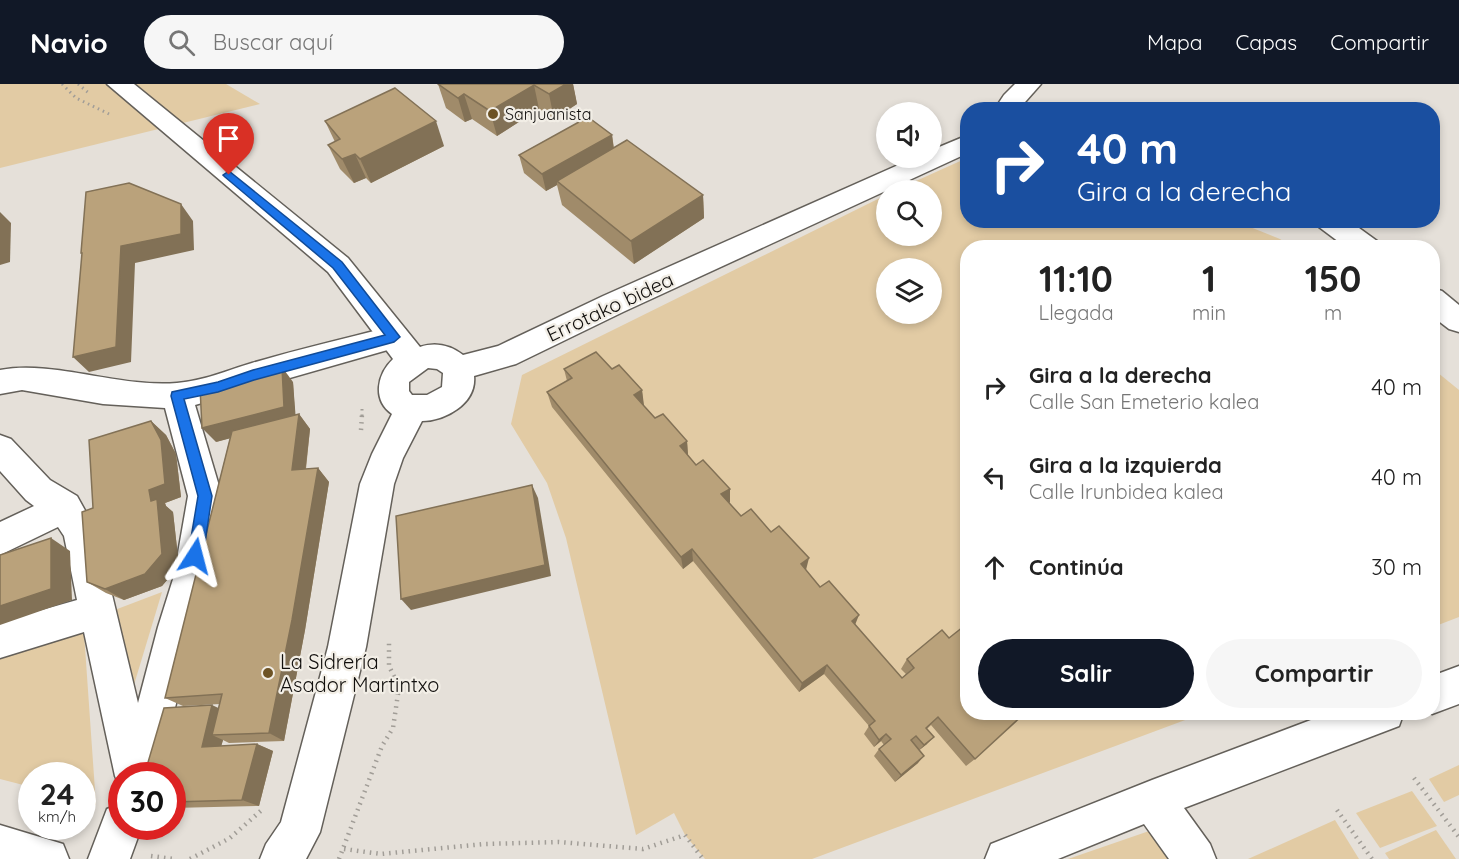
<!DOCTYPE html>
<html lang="es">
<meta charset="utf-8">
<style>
body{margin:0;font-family:Quicksand,sans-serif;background:#f6f6f6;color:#222;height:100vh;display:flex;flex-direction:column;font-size:22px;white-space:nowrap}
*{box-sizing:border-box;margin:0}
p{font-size:20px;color:#767676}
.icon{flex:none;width:33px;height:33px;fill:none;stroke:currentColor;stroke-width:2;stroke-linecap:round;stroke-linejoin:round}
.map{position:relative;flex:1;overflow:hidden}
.drawer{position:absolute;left:960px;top:156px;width:480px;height:480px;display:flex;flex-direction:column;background:#fff;border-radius:24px;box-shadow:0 3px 9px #0003}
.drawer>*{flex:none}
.top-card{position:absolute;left:960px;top:18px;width:480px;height:126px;border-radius:24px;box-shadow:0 3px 9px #0003;background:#1a4fa0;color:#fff;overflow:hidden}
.buttons{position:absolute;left:876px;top:18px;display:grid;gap:12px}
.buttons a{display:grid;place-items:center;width:66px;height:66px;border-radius:50%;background:#fff;box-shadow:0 3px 9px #0003;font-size:30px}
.speed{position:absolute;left:18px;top:678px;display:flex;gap:12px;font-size:30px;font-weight:700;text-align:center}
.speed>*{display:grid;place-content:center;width:78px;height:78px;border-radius:50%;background:#fff;box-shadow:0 3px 9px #0003;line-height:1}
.speed small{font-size:15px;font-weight:400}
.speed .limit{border:9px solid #d22;background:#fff;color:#111}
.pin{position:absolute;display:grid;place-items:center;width:51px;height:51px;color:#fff;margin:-62px -26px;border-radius:50% 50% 50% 0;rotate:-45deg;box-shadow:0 0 6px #0007}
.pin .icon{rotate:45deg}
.me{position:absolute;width:66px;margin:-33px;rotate:9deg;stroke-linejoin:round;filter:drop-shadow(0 0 4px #0008)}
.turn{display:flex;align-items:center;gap:21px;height:126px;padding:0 18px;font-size:27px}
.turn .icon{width:78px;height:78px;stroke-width:2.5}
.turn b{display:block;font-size:42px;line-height:51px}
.eta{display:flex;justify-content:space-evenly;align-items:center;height:102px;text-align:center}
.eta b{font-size:36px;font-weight:800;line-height:42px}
.primary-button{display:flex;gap:12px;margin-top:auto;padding:12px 18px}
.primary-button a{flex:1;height:69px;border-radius:36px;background:#111827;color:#fff;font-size:24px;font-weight:800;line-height:69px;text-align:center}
.primary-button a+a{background:#f6f6f6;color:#222}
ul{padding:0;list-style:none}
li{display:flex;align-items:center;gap:18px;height:90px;padding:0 18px}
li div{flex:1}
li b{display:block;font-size:22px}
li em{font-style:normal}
header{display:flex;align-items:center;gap:36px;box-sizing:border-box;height:84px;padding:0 30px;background:#111827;color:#fff}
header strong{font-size:28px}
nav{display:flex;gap:33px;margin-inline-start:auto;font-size:21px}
.search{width:420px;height:54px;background:#f6f6f6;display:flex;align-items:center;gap:15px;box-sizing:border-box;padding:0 21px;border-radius:33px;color:#767676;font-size:22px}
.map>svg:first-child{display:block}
.green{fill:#e2cba4;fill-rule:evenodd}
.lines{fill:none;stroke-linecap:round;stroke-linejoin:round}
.minor-casing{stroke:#64605a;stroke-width:3}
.tertiary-casing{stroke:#64605a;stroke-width:3}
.path-far1{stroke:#a19d97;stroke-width:3;stroke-dasharray:1.5 4;stroke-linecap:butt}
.path{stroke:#a19d97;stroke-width:4.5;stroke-dasharray:1.5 5;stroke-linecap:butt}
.minor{fill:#fff;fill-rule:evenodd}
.tertiary{fill:#fff;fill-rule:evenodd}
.wall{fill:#a08b6a}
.shaded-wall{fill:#827156}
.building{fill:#baa27b;stroke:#827156;stroke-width:1.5}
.route{fill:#1a73e8;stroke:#114b97;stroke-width:1.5}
.poi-dot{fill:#6d5325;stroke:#f2eee6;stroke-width:2}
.labels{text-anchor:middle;stroke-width:4.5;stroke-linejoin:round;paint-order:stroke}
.far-poi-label{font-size:16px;fill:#110f0d;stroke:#f2eee6;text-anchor:start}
.street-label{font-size:20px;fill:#110f0d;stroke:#f2eee6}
.poi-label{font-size:20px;fill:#110f0d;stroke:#f2eee6;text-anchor:start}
</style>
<header>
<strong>Navio</strong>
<div class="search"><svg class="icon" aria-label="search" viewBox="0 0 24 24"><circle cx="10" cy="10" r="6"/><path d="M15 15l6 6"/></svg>Buscar aquí</div>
<nav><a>Mapa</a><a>Capas</a><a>Compartir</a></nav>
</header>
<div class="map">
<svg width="1459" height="775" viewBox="0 0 1459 775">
<rect width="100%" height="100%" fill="#e5e0d9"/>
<!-- green -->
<g class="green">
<polygon points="0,0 226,0 260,20 0,84"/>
<path d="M967 74 968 136 1235 137 1280 155 1291 163 968 164V628L1204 629 812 775H705L685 751 674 729 636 751 566 454 547 399 511 340 522 291 886 111V152H932V106H896ZM886 184H932V230H886Z"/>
<polygon points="1432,284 1459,306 1459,533 1433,543"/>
<polygon points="162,508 130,614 112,527"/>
<polygon points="84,549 96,721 83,718 82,692 32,692 31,703 0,695 0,572"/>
<polygon points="1459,681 1459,711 1444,718 1429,695"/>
<polygon points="1412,707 1437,742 1380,764 1356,729"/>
<polygon points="1335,736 1359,775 1248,775"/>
<polygon points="1152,746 1174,775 1068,775"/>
<polygon points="1436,746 1456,775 1389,775 1385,769"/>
</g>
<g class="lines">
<defs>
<g id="minor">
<polygon points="1015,0 1041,0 1018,26 994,26 1004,11"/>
<path d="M394 242 405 245 409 253 405 261 195 321 222 412 210 492 194 543 159 692H122L121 706 115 692 84 548 0 574V538L77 516 64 452 58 443 0 471V438L34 422 26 416 0 387V351L11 355 50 396 77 412 97 448 138 619 158 543 174 492 188 412 165 324 103 320 22 306 0 310V286C55 276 119 304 177 299 203 297 228 286 252 279 299 265 347 254 394 242Z"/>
<polygon points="1459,582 1459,620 1432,630 1428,628 1432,628 1432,592"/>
<polygon points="1332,628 1404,628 1399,642 1184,724 1210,760 1216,775 1169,775 1144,740 1058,775 985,775 991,760 1152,696"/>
<polygon points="122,719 122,742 142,742 130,775 88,775 107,725"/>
</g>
<g id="tertiary">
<path d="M107 0H134L348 174 420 263C435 258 450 261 463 271L498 262 603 212 914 74H932V66L968 51V69L623 228 516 280 474 292C477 319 446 337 422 337L403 374 394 400 366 563 320 748 306 775H260L266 760 281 738 328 563 360 400 372 370 392 330C372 316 377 290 393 275L328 188ZM428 284 437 285 443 289 442 303 427 311H412L409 307V298Z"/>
<polygon points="1316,136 1348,136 1377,157 1380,164 1347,164 1319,143"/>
<polygon points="1432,204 1442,207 1459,221 1459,248 1449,245 1432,232"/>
<polygon points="0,741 63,760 69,775 0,775"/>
</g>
</defs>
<!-- minor casing -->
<use href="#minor" class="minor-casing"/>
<!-- tertiary casing -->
<use href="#tertiary" class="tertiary-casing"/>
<!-- path-far1 -->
<g class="path-far1">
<polyline points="62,0 76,14 109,30"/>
<polyline points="78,0 90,10"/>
<polyline points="362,332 362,324"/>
</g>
<!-- path -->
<g class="path">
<polyline points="361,346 362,330"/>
<polyline points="1414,694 1459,753"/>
<polyline points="1337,726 1372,775"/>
<polyline points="344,765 381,770 484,760 559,758 643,765 685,751 703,775"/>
<polyline points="151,772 174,775"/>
<polyline points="190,775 230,754 264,724"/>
<polyline points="339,775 382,662 393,644 399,603 389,582 389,559"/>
</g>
<!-- minor -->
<use href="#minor" class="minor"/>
<!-- tertiary -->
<use href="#tertiary" class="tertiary"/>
</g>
<!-- wall -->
<g class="wall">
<polygon points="438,0 573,0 577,20 554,35 539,25 497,52 472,35 465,38 446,24"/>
<polygon points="325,37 444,62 371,99 366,94 354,99 340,85 328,61 335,58"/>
<polygon points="612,51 614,64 703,111 704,134 634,180 562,121 557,101 546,107 524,89 519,71"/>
<polygon points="564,285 612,285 642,306 643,321 655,334 687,357 688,372 730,418 729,419 741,432 771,448 902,594 906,590 901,585 907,575 942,546 975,675 966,682 931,641 927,645 927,660 919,666 918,679 895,698 874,672 879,665 884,661 881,657 874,663 864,650 869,642 824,590 799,608 693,477 683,485 552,323 547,308 567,297"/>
<polygon points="293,298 295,331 299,330 310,345 306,385 318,384 329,398 305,546 284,657 229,659 223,656 221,662 257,660 273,667 259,722 172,724 172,692 219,625 220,620 183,622 165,614 230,354 216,358"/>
<polygon points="151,337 166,351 176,370 181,413 165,419 166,422 173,428 179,482 162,502 124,516 106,509 87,498 93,424"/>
</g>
<!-- shaded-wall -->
<g class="shaded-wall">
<polygon points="561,0 573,0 577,20 554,35 549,10"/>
<polygon points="534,1 539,25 497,52 490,27"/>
<polygon points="464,10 472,35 465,38 458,14"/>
<polygon points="436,37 444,62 371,99 360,75"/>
<polygon points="612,51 614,68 557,97 557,101 546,107 542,90"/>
<polygon points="355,70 366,94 354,99 342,75"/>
<polygon points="703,111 704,134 634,180 631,157"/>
<polygon points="181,120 193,137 194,166 135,179 131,278 89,288 73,273 121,162"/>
<polygon points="0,128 11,139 10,178 0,181"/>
<polygon points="282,283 293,298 296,337 216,358 202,344"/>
<polygon points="642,306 644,321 636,326 634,311"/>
<polygon points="299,330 310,345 304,399 292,386"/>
<polygon points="151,337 166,351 176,370 181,413 165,419 166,422 173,428 179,482 162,502 124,516 105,505 151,417 149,406"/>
<polygon points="687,357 688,371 681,376 680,362"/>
<polygon points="318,384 329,398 305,546 284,657 269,649"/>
<polygon points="532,401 538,414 551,492 411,526 401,515"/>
<polygon points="730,405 730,418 722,423 721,410"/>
<polygon points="51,454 70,467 72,516 0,541 0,522"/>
<polygon points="692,465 693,477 683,485 681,473"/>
<polygon points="809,474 806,486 801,480"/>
<polygon points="859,531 855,541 852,537"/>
<polygon points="827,581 824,590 799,608 802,599"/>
<polygon points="212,621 229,629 212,651 223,656 219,670 202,663"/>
<polygon points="886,650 881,657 874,663 879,656"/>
<polygon points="934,653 927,660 917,668 924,661"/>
<polygon points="257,660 273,667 259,722 242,716"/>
<polygon points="924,672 918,679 895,698 901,691"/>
</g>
<!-- building -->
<g class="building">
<polygon points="438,0 566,0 549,10 534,1 490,27 464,10 458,14"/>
<polygon points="395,4 436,37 360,75 355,70 342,75 328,61 340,55 325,37"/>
<polygon points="588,33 612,51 542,90 519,71"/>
<polygon points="627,56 703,111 631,157 557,97"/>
<polygon points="129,99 181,120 181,150 121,162 116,263 73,273 82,169 81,169 86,108"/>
<polygon points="596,268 612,285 619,281 642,306 634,311 655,334 663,330 687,357 680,362 696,381 703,376 730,405 721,410 741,432 751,425 771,448 779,442 809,474 801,480 820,503 829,497 859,531 852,537 902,594 914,584 907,575 942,546 949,554 968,539 968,628 1026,628 975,675 938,633 926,644 934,653 924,661 916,652 911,656 924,672 901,691 879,665 891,655 886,650 879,656 869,642 875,637 827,581 802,599 692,465 681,473 547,308 572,294 564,285"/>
<polygon points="282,283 284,323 202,344 200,303"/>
<polygon points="299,330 292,386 318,384 292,536 269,649 212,651 222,610 165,614 232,347"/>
<polygon points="151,337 161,356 165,400 149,406 151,417 157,415 162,470 145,490 105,505 87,498 82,428 93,424 89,356"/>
<polygon points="532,401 545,481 401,515 396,432"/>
<polygon points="51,454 51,505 0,522 0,471"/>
<polygon points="212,621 202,663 257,660 242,716 172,718 172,692 144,692 164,624"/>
</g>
<!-- route -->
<polygon class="route" points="229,87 342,178 400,253 394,258 254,296 218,308 184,315 212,412 203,472 200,476 195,478 190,476 188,472 198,412 171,312 172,308 218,298 253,286 385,251 333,184 225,93 223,91"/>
<!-- markers -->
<g class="poi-dot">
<circle cx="493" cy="30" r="6"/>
<circle cx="268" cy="589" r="6"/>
</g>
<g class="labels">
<!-- far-poi labels -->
<g class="far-poi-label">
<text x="505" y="36">Sanjuanista</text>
</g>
<!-- street labels -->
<g class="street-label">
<text transform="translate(610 223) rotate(-25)" y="7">Errotako bidea</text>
</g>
<!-- poi labels -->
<g class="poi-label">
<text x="280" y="585">La Sidrería<tspan x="280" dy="23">Asador Martintxo</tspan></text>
</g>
</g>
</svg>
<div class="buttons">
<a><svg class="icon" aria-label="sound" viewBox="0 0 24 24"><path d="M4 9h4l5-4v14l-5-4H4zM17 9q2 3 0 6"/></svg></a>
<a><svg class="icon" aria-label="search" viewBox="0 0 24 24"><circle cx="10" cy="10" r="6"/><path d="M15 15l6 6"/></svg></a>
<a><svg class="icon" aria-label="layers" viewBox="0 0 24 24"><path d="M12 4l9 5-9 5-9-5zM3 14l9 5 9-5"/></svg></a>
</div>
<div class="speed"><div>24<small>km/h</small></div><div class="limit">30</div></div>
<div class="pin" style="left:229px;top:91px;background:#d93025"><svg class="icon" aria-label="arrive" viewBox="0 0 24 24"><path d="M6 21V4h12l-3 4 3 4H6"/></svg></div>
<svg class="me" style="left:195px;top:472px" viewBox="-20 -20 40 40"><path d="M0-17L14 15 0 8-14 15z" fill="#1a73e8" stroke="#fff" stroke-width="4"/></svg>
<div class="top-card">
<div class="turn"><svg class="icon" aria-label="right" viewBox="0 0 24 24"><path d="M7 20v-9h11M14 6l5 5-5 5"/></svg><div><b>40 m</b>Gira a la derecha</div></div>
</div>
<section class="drawer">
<div class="eta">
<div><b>11:10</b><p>Llegada</p></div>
<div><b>1</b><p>min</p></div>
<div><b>150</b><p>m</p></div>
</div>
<ul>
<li><svg class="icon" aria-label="right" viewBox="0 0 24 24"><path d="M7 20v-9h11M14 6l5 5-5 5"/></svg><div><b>Gira a la derecha</b><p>Calle San Emeterio kalea</p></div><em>40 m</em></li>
<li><svg class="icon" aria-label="left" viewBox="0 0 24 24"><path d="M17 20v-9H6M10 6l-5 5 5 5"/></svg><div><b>Gira a la izquierda</b><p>Calle Irunbidea kalea</p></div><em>40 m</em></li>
<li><svg class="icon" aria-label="ahead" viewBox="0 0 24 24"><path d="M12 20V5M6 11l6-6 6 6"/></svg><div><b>Continúa</b></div><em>30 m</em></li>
</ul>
<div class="primary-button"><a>Salir</a><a>Compartir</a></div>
</section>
</div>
